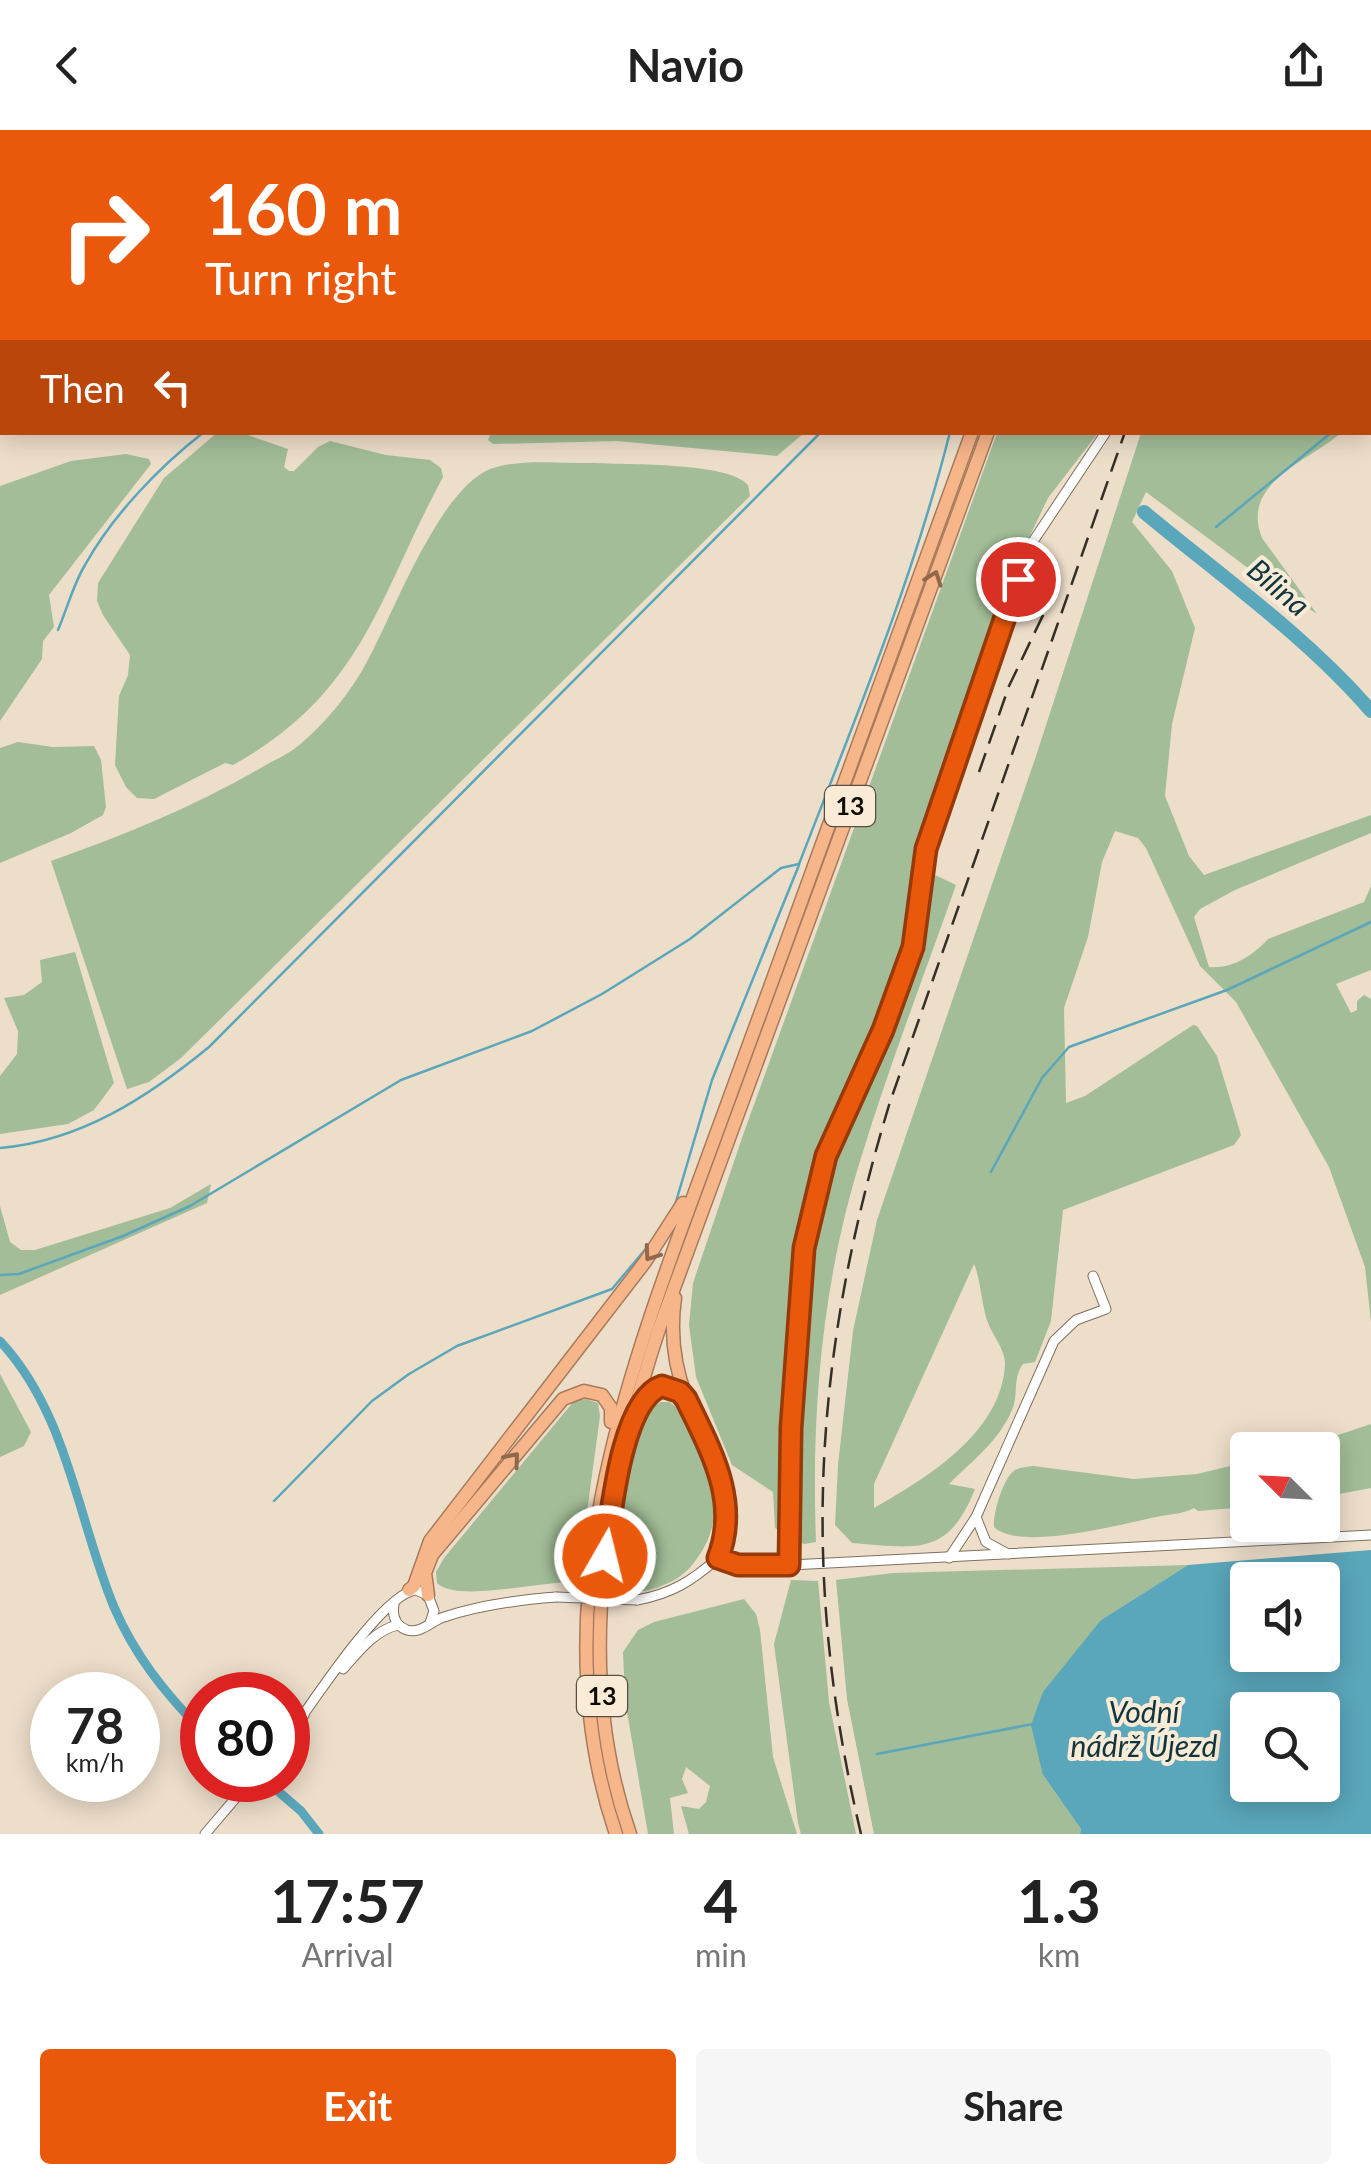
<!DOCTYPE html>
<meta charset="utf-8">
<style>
body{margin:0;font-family:Lato,sans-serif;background:#f6f6f6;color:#222;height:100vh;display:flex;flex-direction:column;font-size:38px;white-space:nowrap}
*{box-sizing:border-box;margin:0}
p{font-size:32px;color:#767676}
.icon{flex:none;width:55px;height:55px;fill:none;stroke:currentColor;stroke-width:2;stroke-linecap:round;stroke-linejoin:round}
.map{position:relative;height:1704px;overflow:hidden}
.drawer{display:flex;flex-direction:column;background:#fff;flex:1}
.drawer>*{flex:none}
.top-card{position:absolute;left:0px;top:0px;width:1372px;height:305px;box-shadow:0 5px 25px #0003;background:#ea580c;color:#fff;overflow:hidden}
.needle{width:65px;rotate:294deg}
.controls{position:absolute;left:1230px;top:1302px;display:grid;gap:20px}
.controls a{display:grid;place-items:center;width:110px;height:110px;border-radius:10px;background:#fff;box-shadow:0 5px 25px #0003;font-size:50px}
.speed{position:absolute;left:30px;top:1542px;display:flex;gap:20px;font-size:50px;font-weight:700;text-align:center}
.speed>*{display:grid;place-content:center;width:130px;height:130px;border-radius:50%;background:#fff;box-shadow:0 5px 25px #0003;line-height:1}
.speed small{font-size:25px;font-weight:400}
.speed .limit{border:15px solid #d22;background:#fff;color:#111}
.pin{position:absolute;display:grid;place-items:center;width:85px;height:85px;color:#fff;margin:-42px;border:5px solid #fff;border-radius:50%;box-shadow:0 2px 10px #0007}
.me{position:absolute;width:110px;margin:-55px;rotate:8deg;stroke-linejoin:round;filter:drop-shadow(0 0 8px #0008)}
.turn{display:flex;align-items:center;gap:35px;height:210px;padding:0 40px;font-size:45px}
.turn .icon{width:130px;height:130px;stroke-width:2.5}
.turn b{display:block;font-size:70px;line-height:85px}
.then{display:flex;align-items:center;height:95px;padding:0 40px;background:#0003;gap:20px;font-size:38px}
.eta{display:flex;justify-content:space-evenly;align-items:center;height:170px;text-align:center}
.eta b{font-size:60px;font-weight:700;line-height:70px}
.action{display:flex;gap:20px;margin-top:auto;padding:20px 40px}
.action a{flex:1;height:115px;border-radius:10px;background:#ea580c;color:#fff;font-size:40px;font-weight:700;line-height:115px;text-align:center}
.action a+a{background:#f6f6f6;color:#222}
header{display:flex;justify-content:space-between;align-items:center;height:130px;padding:0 40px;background:#fff;font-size:45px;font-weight:700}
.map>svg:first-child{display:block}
.green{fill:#a2bd97;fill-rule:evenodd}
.water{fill:#5aa6ba;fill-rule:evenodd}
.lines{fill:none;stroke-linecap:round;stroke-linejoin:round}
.stream{stroke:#5aa6ba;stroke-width:2.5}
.canal{stroke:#5aa6ba;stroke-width:9}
.river{stroke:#5aa6ba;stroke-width:14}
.minor-casing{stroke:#7d705e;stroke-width:11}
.highway-casing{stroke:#a67a5b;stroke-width:15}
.minor{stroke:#fff;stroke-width:9}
.highway{stroke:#f7b58a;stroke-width:12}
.rail{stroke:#352f26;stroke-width:2.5;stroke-dasharray:20 10;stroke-linecap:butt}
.minor-bridge-casing{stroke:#7d705e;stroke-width:11;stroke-linecap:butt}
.minor-bridge{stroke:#fff;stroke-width:9}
.oneway{stroke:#8f684e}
.route-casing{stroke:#983908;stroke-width:25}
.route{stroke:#ea580c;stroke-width:18}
.labels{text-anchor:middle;stroke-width:8;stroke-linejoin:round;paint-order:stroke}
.shield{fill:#faebd7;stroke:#564e44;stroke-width:2.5}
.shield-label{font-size:25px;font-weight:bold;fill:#100b05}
.water-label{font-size:30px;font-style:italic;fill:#11363f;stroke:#faebd7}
</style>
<header><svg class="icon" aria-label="back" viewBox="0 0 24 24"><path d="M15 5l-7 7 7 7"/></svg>Navio<svg class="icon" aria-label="share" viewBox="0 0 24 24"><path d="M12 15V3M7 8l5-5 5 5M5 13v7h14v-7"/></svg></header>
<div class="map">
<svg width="1371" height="1704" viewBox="0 0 1371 1704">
<rect width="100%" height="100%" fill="#eddeca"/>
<!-- green -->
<g class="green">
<path d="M218 302 242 303 288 319 284 337 289 341H294L318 317 330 311 386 325 430 330 441 338 443 347C378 467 364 562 233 635L225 633 154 669 137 668 126 657 115 635 119 566 128 545 130 525 103 485 97 471 98 453 164 348Z"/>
<polygon points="491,302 804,302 804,303 777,326 617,311 493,314 488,310"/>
<path d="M997 303H1098L1048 368 1025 416 918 737 956 755C924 846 889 936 861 1028 822 1152 811 1283 816 1412L804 1414 775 1398 773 1362 732 1335 696 1247 689 1195 693 1153 743 1005Z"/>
<path d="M1141 303H1341C1307 332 1240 353 1262 408L1317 484 1252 441 1146 362 1132 392 1172 441 1195 498 1172 594 1165 666 1189 726 1204 745 1371 685V703L1235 760 1200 779 1194 787 1209 837C1233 839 1252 826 1268 809L1364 772 1371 756V840L1336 854 1351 883 1357 880V871L1364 865 1371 869V1192L1365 1137 1329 1037 1236 872 1200 836 1146 718 1138 708 1115 701 1102 732 1088 807 1064 878 1066 973 1085 966 1193 895 1197 896 1217 926 1241 1005 1234 1015 1063 1080 1051 1191 1035 1232 1023 1234C1012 1249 1019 1264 1012 1280 999 1311 972 1331 949 1354L975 1359C948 1427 917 1418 852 1413L835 1395 838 1335 853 1201 877 1090 1036 626ZM974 1134C981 1150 981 1174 988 1193 993 1206 1006 1221 1005 1235 1001 1303 927 1348 874 1378V1354Z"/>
<polygon points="126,324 149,329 151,334 49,465 54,497 43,511 42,529 0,591 0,356 71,331"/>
<path d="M596 333C629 335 728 332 748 355L750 366 181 928 149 952 127 959 51 731C122 706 193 677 259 639 272 631 287 625 298 616 327 592 352 561 369 528 394 481 440 359 490 339 521 328 564 334 596 333Z"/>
<polygon points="18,612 53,617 94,616 101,630 106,677 103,685 71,703 0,733 0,618"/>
<polygon points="75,822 114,953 94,980 68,994 0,1004 0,946 17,924 18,901 4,868 24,865 42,852 40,830"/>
<polygon points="211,1054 207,1073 0,1165 0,1076 10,1112 21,1120 35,1120 170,1078"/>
<polygon points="0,1244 31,1302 24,1316 0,1327"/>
<path d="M586 1269 598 1273 600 1286 578 1448 573 1452C542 1451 457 1473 437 1453L436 1442 444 1428 574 1271Z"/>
<path d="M661 1272H669L678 1278C699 1325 733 1376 700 1424 692 1437 680 1449 666 1454 648 1462 631 1466 616 1452 620 1417 629 1286 661 1272Z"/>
<polygon points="1371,1294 1371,1358 1323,1367 1322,1320 1293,1320"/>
<path d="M1247 1332V1377L1198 1381 1194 1378C1184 1384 1169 1384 1156 1387 1122 1394 1020 1422 994 1397 993 1383 1003 1348 1015 1340 1020 1337 1028 1337 1033 1336L1134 1349 1197 1344Z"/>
<polygon points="1188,1435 1101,1490 1043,1645 1081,1699 1080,1704 874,1704 847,1569 836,1450 893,1443"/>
<polygon points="791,1450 818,1451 829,1572 856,1704 801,1704 798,1693 774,1514"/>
<polygon points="744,1469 756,1484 760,1500 773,1627 797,1704 689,1704 681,1676 699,1679 706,1672 710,1656 686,1637 682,1649 688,1663 670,1668 674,1704 648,1704 625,1570 623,1522 638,1500 654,1492"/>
</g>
<!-- water -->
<path class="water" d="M1371 1420V1704H1080L1081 1699 1043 1645 1031 1595 1043 1562 1101 1490 1188 1435ZM1248 1450H1322V1525H1248ZM1248 1580H1322V1655H1248Z"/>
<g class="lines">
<!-- stream -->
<g class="stream">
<polyline points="1370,257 1371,256"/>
<polyline points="1216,397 1332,302"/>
<path d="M58 500C67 479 73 455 85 435 112 386 159 337 204 302"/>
<path d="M0 1018C81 1011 148 967 209 917L821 302"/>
<polyline points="991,1042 1042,948 1069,917 1227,860 1371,792"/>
<polyline points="675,1075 712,950 799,735"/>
<path d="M0 1145 19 1144 123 1106 190 1076 401 950 532 901 602 864 690 809 781 738 799 734C854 592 913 450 950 302"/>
<polyline points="274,1371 372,1271 409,1244 457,1216 612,1159 649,1115"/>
<polyline points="877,1624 1033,1594"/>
</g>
<!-- canal -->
<g class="canal">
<path d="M0 1211C68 1284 77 1388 114 1477 135 1526 165 1563 202 1601"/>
<polyline points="265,1650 301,1681 319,1704"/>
</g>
<!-- river -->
<path class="river" d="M1144 382C1221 446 1306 506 1371 581"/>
<defs>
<g id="minor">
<polyline points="1213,2 1214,0"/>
<polyline points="976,1387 1054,1211 1076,1190 1106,1179 1093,1146"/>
<polyline points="949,1428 976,1387 986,1412 1008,1424"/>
<polyline points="789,1435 791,1299 804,1118 826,1026 883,900 913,817 925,719 1030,416 1106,302"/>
<path d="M637 1470C671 1464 692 1451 718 1428L738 1435 771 1436 1371 1405"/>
<path d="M394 1474C392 1485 395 1496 407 1500 421 1504 431 1491 444 1487 480 1475 517 1470 556 1467"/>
<path d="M343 1539C358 1522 375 1500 398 1495"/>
<path d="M301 1588C320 1561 386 1462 416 1460L428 1465 434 1481 430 1493"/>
<polyline points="288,1605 304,1585"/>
<polyline points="205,1704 251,1650"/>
</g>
<g id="highway">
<polyline points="1081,2 1082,0"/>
<polyline points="1098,2 1099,0"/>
<path d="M675 1168C670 1202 674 1235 686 1267 707 1325 742 1364 718 1428"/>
<polyline points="639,1280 648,1264 662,1256 679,1262 687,1269"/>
<polyline points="409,1460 414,1456 430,1411 645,1132 683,1073"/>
<polyline points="428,1465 425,1443 432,1425 563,1269 584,1261 602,1265 611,1278 611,1292"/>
<path d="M616 1704C544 1494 616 1275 689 1078 716 1004 743 931 770 857 837 672 905 488 972 302"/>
<path d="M630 1704C572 1539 606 1360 659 1199L988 302"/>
</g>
</defs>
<!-- minor casing -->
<use href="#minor" class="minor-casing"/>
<!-- highway casing -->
<use href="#highway" class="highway-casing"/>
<!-- minor -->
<use href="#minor" class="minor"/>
<!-- highway -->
<use href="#highway" class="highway"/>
<!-- rail -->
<g class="rail">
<polyline points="1230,2 1231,0"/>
<polyline points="979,642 1009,556 1057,456"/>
<path d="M861 1704C800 1446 813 1225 890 972L1125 302"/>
</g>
<defs>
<polyline id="minor-bridge" points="556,1467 637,1470"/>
</defs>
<!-- minor-bridge casing -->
<use href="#minor-bridge" class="minor-bridge-casing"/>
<!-- minor-bridge -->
<use href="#minor-bridge" class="minor-bridge"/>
</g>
<!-- one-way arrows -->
<defs><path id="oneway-chevron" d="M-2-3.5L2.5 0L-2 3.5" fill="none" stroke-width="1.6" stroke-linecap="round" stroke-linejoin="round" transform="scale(2.5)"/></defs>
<g class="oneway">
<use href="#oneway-chevron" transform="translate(934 448) rotate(-70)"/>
<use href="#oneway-chevron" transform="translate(651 1124) rotate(125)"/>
<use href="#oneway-chevron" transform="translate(513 1329) rotate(-50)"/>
</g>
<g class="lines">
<defs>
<path id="route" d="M605 1426C611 1386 621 1270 662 1256L680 1262 686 1269C711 1321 740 1371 718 1428L738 1435H789L791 1298 804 1118 826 1026 883 900 913 817 926 719 1018 449"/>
</defs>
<!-- route casing -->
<use href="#route" class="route-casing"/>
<!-- route -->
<use href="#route" class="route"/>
</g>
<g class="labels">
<!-- shield labels -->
<g class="shield">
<rect x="825" y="656" width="50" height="40" rx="8"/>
<rect x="577" y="1546" width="50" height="40" rx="8"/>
</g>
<g class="shield-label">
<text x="850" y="685">13</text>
<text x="602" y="1575">13</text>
</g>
<!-- water labels -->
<g class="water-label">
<text transform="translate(1278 458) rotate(40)" y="10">Bílina</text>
<text x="1144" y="1593">Vodní<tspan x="1144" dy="34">nádrž Újezd</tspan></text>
</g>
</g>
</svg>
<div class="controls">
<a><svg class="needle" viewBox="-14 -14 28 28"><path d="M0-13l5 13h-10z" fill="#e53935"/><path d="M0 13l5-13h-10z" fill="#767676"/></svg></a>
<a><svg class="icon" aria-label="sound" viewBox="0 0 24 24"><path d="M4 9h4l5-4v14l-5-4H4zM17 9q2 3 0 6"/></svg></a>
<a><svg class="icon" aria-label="search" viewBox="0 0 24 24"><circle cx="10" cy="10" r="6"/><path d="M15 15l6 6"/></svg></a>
</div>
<div class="speed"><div>78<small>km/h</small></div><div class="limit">80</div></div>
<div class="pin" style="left:1018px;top:449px;background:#d93025"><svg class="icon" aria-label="arrive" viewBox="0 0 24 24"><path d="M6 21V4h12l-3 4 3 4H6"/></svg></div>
<svg class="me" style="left:605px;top:1426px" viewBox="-20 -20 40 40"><circle r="17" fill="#ea580c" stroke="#fff" stroke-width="3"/><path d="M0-11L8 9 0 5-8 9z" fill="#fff"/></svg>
<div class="top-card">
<div class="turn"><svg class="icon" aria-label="right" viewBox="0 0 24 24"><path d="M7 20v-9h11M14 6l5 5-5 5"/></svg><div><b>160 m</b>Turn right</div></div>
<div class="then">Then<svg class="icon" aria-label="left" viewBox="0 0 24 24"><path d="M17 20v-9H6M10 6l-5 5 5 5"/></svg></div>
</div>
</div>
<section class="drawer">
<div class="eta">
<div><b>17:57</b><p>Arrival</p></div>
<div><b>4</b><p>min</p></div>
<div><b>1.3</b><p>km</p></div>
</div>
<div class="action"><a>Exit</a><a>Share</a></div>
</section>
